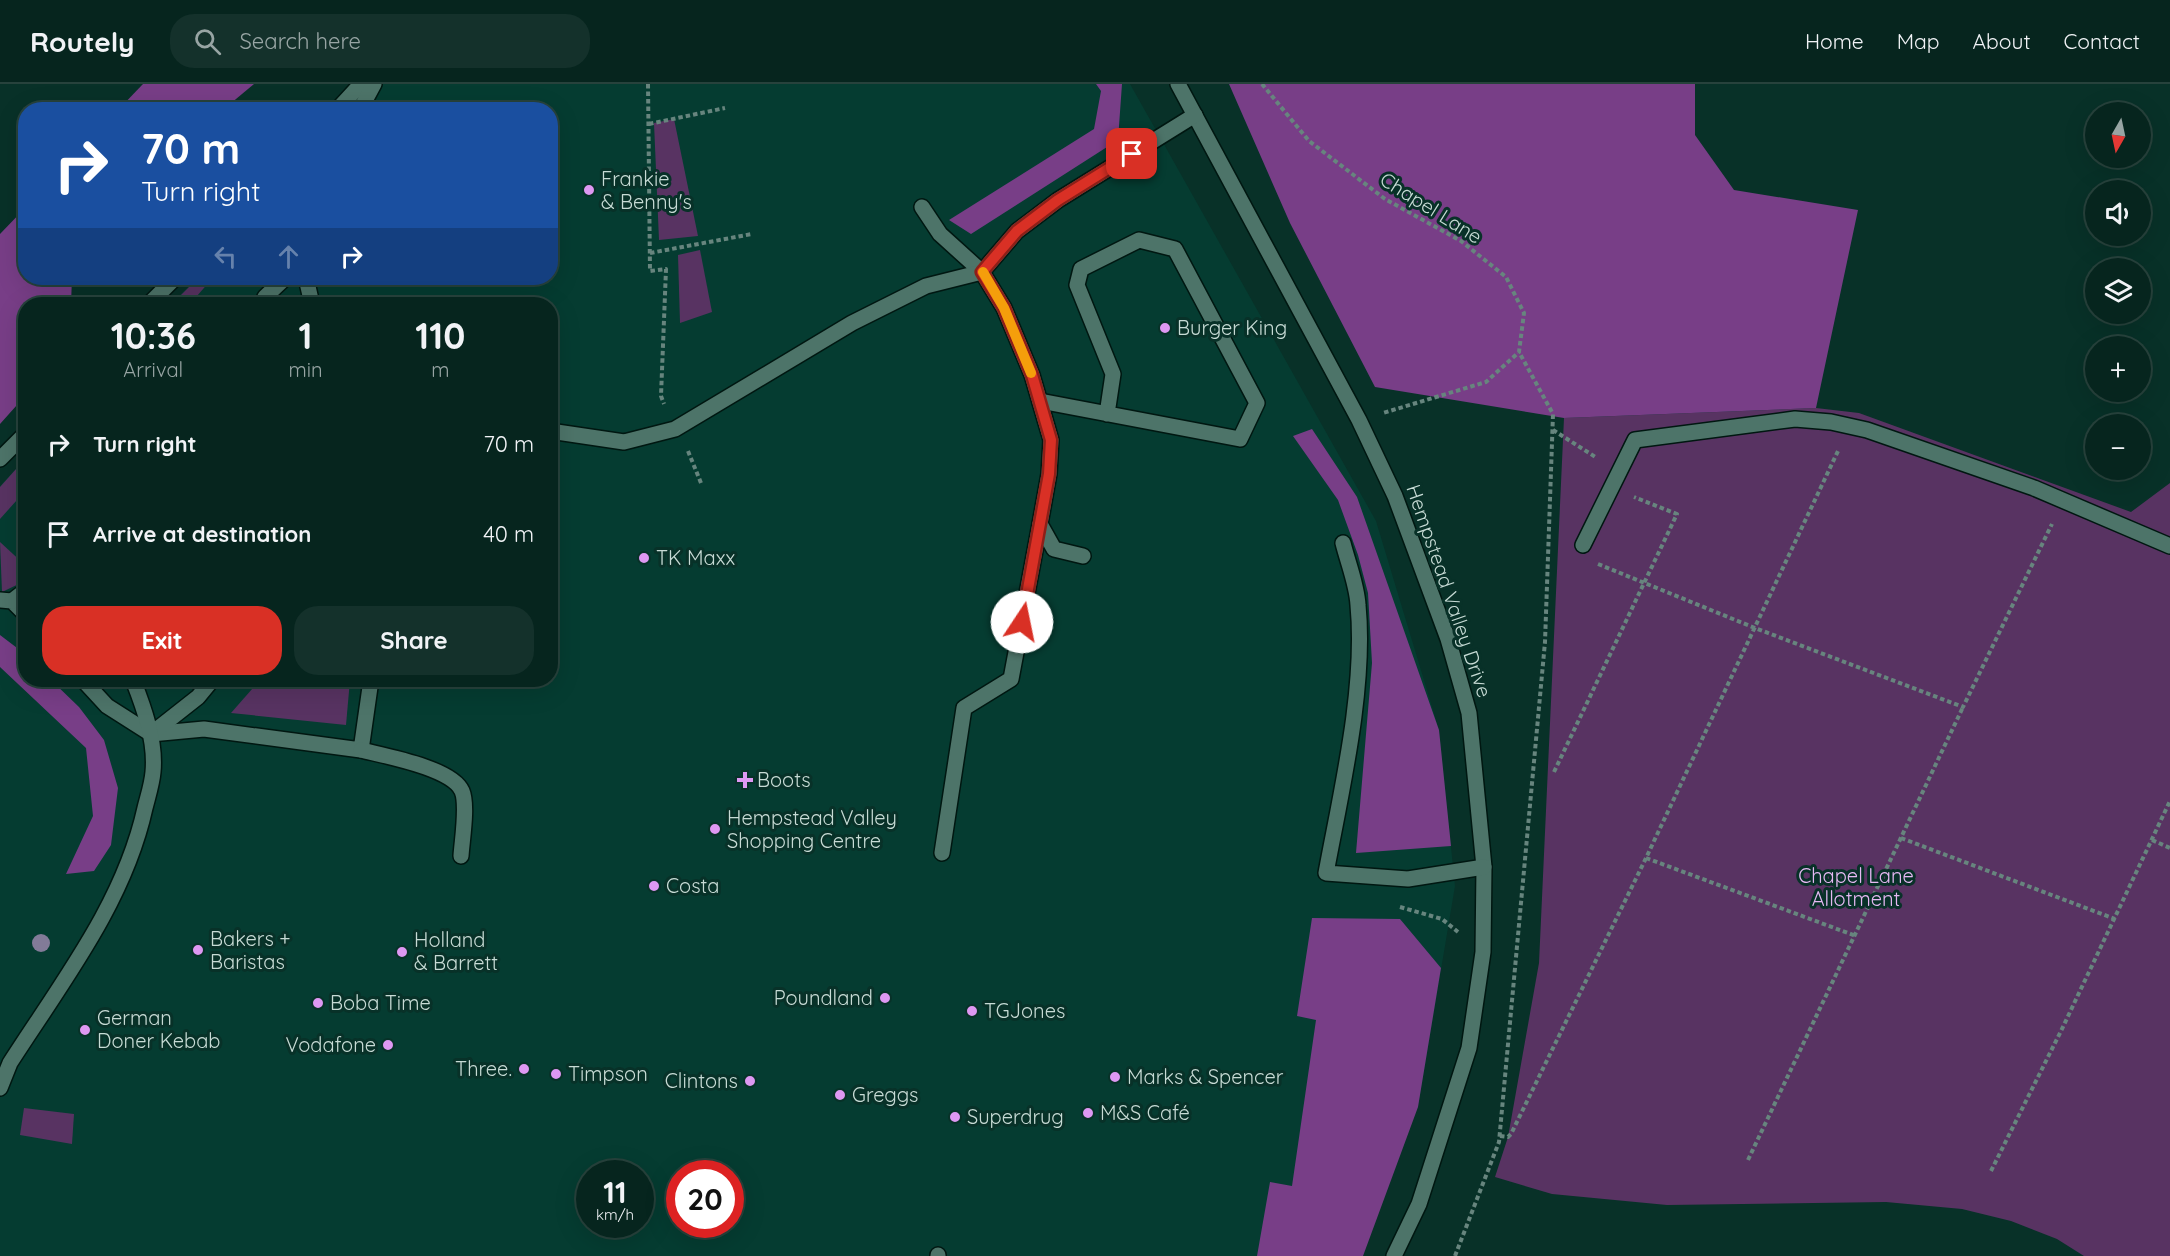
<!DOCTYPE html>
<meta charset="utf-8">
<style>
body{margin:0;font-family:Quicksand,sans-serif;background:#14312b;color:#f1f3f6;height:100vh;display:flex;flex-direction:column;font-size:22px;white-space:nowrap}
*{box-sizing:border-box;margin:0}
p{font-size:20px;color:#98a5a4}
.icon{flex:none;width:33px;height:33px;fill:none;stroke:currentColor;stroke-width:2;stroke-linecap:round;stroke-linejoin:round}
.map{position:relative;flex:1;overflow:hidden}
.side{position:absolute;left:18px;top:213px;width:540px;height:390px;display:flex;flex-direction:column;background:#06251e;border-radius:24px;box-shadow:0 6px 24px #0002,0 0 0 2px #27423c}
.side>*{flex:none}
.banner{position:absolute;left:18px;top:18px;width:540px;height:183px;border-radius:24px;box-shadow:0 6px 24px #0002,0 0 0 2px #27423c;background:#1a4fa0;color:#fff;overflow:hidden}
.needle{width:39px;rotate:189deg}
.fabs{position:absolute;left:2085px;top:18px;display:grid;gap:12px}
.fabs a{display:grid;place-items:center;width:66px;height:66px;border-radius:50%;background:#06251e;box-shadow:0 6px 24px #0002,0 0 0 2px #27423c;font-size:30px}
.speed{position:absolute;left:576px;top:1076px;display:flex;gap:12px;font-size:30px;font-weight:700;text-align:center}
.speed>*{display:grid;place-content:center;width:78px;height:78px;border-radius:50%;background:#06251e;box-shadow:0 6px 24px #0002,0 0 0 2px #27423c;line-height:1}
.speed small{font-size:15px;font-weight:400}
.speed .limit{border:9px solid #d22;background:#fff;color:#111}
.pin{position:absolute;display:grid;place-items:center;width:51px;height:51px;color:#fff;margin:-26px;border-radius:12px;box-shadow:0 3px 9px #0006}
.me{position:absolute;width:66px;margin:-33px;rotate:11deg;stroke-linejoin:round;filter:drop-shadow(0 0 4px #0008)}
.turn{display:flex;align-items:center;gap:21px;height:126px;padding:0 24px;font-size:27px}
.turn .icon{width:78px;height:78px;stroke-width:2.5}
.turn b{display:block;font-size:42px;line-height:51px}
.lanes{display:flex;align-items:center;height:57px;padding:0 24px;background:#0003;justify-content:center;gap:30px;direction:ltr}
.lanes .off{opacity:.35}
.eta{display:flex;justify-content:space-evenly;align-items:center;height:102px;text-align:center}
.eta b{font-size:36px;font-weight:700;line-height:42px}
.button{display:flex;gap:12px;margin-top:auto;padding:12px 24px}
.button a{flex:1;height:69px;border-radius:24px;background:#d93025;color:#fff;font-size:24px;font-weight:700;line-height:69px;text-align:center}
.button a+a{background:#14312b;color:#f1f3f6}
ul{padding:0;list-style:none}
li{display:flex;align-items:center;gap:18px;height:90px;padding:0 24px}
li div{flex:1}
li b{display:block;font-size:22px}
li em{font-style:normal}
header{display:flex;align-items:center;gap:36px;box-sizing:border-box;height:84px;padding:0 30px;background:#06251e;border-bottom:2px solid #27423c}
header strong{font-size:28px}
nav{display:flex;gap:33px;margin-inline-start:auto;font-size:21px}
.search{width:420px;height:54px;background:#14312b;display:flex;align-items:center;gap:15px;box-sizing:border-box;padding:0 21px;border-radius:24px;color:#98a5a4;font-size:22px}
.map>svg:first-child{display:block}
.built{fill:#053c31;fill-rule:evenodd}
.green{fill:#583362}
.forest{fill:#783e87}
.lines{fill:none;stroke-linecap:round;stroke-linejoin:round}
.minor-casing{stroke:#001711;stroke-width:18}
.path{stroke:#67857e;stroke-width:4;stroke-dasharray:4.5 3;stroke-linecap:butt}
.minor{stroke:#4d7469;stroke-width:15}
.tree{fill:#827b98}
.route-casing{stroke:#8d1f18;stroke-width:15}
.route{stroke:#d93025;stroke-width:10}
.slow{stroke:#f59e0b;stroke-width:10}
.poi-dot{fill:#de98f2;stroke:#083128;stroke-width:2}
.labels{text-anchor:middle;stroke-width:6;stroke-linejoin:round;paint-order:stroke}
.poi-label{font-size:20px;fill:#c7dbd5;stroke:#083128;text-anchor:start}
.street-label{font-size:20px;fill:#c7dbd5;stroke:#083128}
.park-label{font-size:20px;fill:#e6b8f3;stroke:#083128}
</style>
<header>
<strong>Routely</strong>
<div class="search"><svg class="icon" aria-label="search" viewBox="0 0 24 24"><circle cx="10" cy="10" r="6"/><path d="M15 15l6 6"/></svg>Search here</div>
<nav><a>Home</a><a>Map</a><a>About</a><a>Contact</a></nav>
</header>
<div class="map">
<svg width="2170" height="1172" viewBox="0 0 2170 1172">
<rect width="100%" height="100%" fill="#083128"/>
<!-- built -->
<path class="built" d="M382 0H1130L1376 437 1439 646 1455 802 1418 1023 1334 1172H0V402L25 375 26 596H550V220H171L197 194H550V26L358 25ZM590 1089H640V1140H590ZM680 1089H730V1140H680Z"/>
<!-- green -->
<g class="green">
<polygon points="674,35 698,152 659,156 654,39"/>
<polygon points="700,166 712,228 680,239 678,171"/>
<polygon points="198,194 249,194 233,203 210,197 190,220 172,220"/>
<polygon points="1816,324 1859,329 2131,428 2170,399 2170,1172 2084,1172 2057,1155 2011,1137 1962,1125 1886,1118 1667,1121 1552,1110 1495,1093 1508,1053 1539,879 1564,334"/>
<polygon points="25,375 25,407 0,435 0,403"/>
<polygon points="0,458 26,482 25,497 2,508"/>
<polygon points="260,596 350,596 346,641 231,629"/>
<polygon points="24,1024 74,1030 72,1060 20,1051"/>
</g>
<!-- forest -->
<g class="forest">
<polygon points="143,0 254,0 224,25 119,25"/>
<polygon points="1096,0 1122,0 1118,56 971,150 949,136 1094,45 1101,7"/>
<polygon points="1229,0 1695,0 1695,51 1734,106 1858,126 1816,324 1564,334 1375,303 1290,139"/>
<polygon points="25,124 26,194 72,194 71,220 26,220 25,312 0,340 0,150"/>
<polygon points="1312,345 1357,413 1439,646 1451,762 1356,769 1372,579 1368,509 1358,471 1338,416 1293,352"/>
<polygon points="0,551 25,570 26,596 51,596 79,623 104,656 118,704 111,761 94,787 66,790 93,732 86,664 0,583"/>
<polygon points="1312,834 1400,835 1441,884 1418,1023 1363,1172 1257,1172 1270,1098 1292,1102 1316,936 1297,932"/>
</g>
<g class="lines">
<defs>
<g id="minor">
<polyline points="1178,0 1359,336 1395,412 1448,555 1469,629 1484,783 1483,868 1469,964 1419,1120 1394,1172"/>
<polyline points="337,26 361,0"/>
<polyline points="360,26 374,0"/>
<polyline points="922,123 940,150 982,188 1004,224 1032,291 1051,356 1049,390 1040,440 1054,465 1083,472"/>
<polyline points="306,194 312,220"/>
<polyline points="149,220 175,194"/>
<polyline points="262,220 265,213 285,194"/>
<polyline points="1040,317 1240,355 1257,319 1175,165 1139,156 1081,185 1077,201 1113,290 1107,330"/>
<polyline points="550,347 624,358 675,345 852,239 926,202 982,188 1017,147 1058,116 1195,31"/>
<polyline points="0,375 26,349"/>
<path d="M1343 459C1348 479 1357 501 1358 521 1366 604 1341 708 1326 789L1408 795 1484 783"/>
<polyline points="1583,461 1635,356 1795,335 1831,338 1867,346 2034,404 2170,462"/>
<polyline points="0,516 12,517 26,531"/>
<polyline points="12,517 26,506"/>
<polyline points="83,596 107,622 151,650 204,645 361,666 371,596"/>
<polyline points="151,650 198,613 212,596"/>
<path d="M361 666C385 672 452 684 462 707 468 721 462 756 461 772"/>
<polyline points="942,769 964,624 1011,595 1040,440"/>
<path d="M0 1004 10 979C62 898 124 819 145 724 148 712 152 700 153 688 156 657 144 624 133 596"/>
<polyline points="938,1172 938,1171"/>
</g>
</defs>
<!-- minor casing -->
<use href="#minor" class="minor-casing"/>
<!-- path -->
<g class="path">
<polyline points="648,0 650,187 666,185 661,312 664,320"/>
<polyline points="1262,0 1309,57 1385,115 1461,157 1506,193 1524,229 1519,268 1486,298 1383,329"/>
<polyline points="649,40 725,24"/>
<polyline points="650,169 752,150"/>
<polyline points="1553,346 1597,374"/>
<polyline points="688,367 701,399"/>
<polyline points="1598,480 1755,544 1963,623 2052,440"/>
<polyline points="1554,688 1677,430 1634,413"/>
<polyline points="1901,754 2115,835"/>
<polyline points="2152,756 2170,764"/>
<polyline points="1646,774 1856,852"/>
<polyline points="1400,823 1442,835 1458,848"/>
<polyline points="1500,1052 1508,1053 1511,1050 1646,774 1838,367"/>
<polyline points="1748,1076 1963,623"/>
<polyline points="1991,1087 2061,947 2170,717"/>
<polyline points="1455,1172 1499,1058 1545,558 1553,330 1519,268"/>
</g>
<!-- minor -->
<use href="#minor" class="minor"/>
</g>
<!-- trees -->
<circle class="tree" cx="41" cy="859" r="9"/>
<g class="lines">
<defs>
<polyline id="route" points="1022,538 1049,390 1051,356 1032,291 1004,224 982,188 1017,147 1058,116 1132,70"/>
</defs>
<!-- route casing -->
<use href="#route" class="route-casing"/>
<!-- route -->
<use href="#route" class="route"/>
<!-- slow -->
<polyline class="slow" points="983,188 1004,224 1031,289"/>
</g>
<!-- markers -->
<g class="poi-dot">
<circle cx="589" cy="106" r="6"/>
<circle cx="1165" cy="244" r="6"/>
<circle cx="644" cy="474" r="6"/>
<path d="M742 687h6v6h6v6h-6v6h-6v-6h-6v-6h6z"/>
<circle cx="715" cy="745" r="6"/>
<circle cx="654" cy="802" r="6"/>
<circle cx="198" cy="866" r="6"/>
<circle cx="402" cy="868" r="6"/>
<circle cx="885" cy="914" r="6"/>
<circle cx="318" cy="919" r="6"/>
<circle cx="972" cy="927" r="6"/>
<circle cx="85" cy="946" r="6"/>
<circle cx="388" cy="961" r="6"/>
<circle cx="524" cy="985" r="6"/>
<circle cx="556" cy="990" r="6"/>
<circle cx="1115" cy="993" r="6"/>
<circle cx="750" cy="997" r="6"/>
<circle cx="840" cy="1011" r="6"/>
<circle cx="1088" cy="1029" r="6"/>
<circle cx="955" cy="1033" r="6"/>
</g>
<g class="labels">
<!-- poi labels -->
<g class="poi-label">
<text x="601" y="102">Frankie<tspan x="601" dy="23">&amp; Benny's</tspan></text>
<text x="1177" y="251">Burger King</text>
<text x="656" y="481">TK Maxx</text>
<text x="757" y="703">Boots</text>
<text x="727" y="741">Hempstead Valley<tspan x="727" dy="23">Shopping Centre</tspan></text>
<text x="666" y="809">Costa</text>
<text x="210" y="862">Bakers +<tspan x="210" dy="23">Baristas</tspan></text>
<text x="414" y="863">Holland<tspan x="414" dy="23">&amp; Barrett</tspan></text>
<text x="873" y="921" text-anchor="end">Poundland</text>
<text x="330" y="926">Boba Time</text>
<text x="984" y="934">TGJones</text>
<text x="97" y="941">German<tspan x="97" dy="23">Doner Kebab</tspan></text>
<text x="376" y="968" text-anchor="end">Vodafone</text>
<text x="512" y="992" text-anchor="end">Three.</text>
<text x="568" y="997">Timpson</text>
<text x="1127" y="1000">Marks &amp; Spencer</text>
<text x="738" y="1004" text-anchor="end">Clintons</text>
<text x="852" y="1018">Greggs</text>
<text x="1100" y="1036">M&amp;S Café</text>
<text x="967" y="1040">Superdrug</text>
</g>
<!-- street labels -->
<g class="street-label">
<text transform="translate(1431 124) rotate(32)" y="7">Chapel Lane</text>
<text transform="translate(1449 507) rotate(71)" y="7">Hempstead Valley Drive</text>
</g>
<!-- park labels -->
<g class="park-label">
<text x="1856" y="799">Chapel Lane<tspan x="1856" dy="23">Allotment</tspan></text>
</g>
</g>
</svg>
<div class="fabs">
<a><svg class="needle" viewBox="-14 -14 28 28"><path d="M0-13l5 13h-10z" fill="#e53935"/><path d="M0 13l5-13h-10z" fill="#98a5a4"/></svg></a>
<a><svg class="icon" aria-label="sound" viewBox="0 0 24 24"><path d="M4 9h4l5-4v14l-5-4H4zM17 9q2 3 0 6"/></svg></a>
<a><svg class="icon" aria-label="layers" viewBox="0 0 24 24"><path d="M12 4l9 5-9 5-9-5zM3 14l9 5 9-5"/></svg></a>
<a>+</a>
<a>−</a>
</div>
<div class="speed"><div>11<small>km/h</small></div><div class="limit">20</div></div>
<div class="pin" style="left:1132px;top:70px;background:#d93025"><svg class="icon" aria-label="arrive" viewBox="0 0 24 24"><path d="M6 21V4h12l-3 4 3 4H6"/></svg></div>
<svg class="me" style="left:1022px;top:538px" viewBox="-20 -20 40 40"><circle r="19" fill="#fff"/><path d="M0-13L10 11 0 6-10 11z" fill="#d93025"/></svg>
<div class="banner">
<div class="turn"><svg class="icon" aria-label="right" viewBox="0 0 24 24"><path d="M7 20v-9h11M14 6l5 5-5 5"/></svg><div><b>70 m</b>Turn right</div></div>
<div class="lanes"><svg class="icon off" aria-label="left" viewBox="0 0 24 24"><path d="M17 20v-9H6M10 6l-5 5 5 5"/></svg><svg class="icon off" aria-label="ahead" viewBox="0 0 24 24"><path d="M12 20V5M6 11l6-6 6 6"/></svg><svg class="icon" aria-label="right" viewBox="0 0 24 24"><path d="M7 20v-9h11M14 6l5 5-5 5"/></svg></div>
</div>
<section class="side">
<div class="eta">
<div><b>10:36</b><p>Arrival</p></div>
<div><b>1</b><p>min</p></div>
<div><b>110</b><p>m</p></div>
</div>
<ul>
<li><svg class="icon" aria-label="right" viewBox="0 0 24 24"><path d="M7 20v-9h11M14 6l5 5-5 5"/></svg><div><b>Turn right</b></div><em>70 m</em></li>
<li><svg class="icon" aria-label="arrive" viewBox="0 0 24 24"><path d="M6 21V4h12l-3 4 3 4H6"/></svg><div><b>Arrive at destination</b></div><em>40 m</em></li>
</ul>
<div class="button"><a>Exit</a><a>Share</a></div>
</section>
</div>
